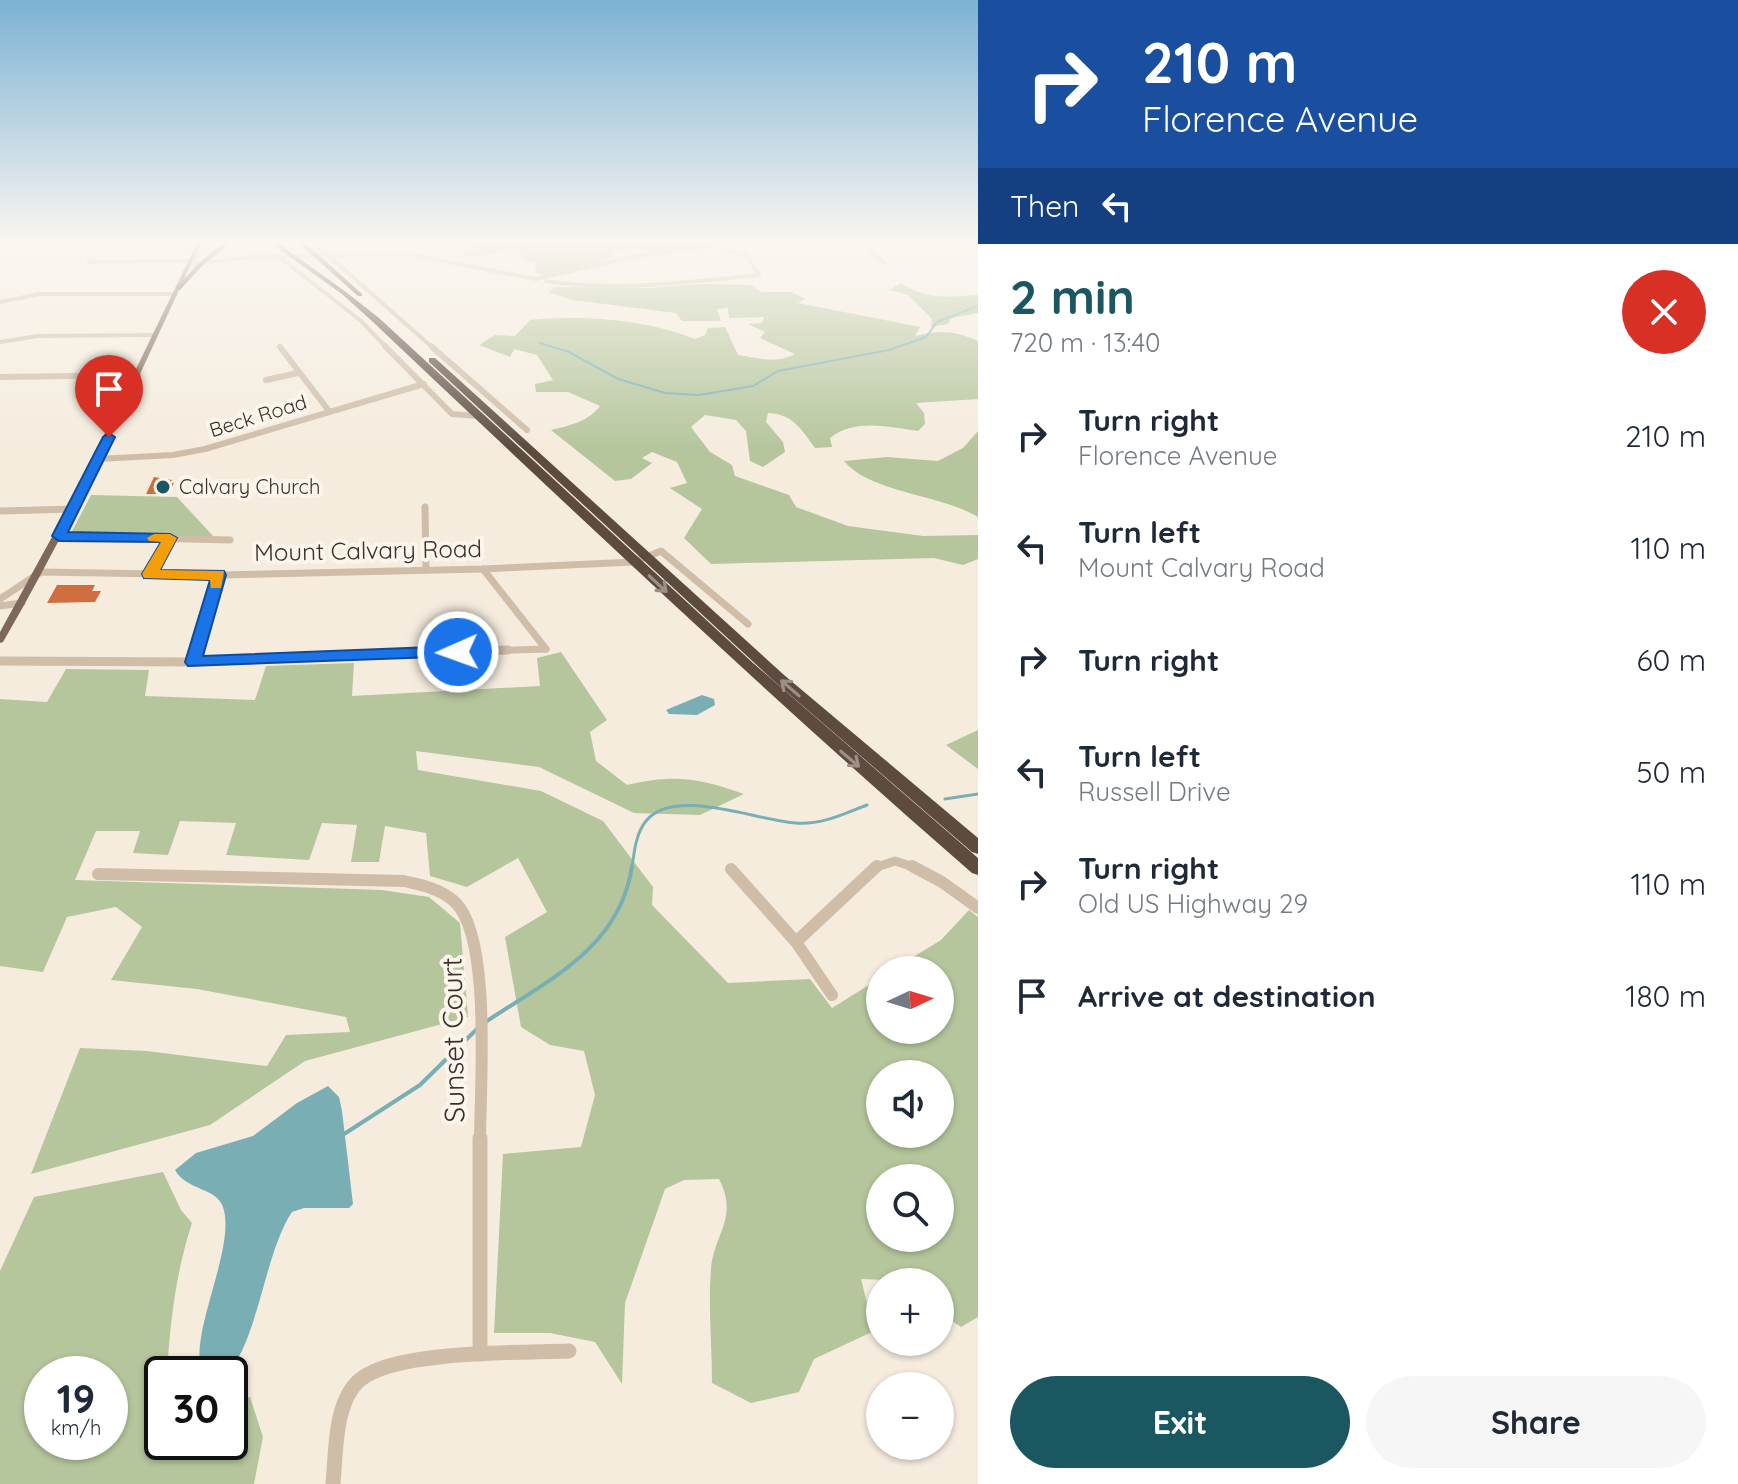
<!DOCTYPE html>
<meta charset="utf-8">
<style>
body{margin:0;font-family:Quicksand,sans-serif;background:#f6f6f7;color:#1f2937;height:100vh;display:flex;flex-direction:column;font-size:30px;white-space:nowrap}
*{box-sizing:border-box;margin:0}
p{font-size:26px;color:#747a83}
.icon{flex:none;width:44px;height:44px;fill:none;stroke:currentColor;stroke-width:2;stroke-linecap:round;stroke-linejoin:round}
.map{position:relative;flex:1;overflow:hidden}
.sheet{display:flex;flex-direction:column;background:#fff;width:760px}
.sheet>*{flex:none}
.guide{background:#1a4fa0;color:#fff;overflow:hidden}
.needle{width:52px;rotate:86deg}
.tools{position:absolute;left:866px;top:956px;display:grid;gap:16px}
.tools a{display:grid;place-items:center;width:88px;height:88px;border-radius:50%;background:#fff;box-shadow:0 2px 6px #0004;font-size:40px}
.speed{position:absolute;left:24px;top:1356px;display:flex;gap:16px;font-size:40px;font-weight:700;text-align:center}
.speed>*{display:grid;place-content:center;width:104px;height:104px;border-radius:50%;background:#fff;box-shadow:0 2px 6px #0004;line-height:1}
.speed small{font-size:20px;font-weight:400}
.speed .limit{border:4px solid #111;border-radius:12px;background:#fff;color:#111}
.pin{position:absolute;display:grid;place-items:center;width:68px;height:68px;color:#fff;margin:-82px -34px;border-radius:50% 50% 50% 0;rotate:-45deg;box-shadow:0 0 8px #0007}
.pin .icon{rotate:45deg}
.me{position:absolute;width:88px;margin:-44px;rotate:268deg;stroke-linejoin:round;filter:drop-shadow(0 0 6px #0008)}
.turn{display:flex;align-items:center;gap:28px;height:168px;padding:0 32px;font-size:36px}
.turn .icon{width:104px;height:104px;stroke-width:2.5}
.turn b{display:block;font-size:56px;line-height:68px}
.then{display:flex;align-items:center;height:76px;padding:0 32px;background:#0003;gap:16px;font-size:30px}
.round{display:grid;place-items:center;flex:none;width:84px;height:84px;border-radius:42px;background:#f6f6f7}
.headline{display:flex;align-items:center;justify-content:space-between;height:136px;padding:0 32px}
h1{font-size:48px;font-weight:700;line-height:60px;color:#1a5761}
.action{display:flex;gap:16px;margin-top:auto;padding:16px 32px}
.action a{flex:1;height:92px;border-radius:48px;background:#1a5761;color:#fff;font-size:32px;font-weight:700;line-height:92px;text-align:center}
.action a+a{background:#f6f6f7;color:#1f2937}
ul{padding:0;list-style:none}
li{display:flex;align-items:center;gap:24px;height:112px;padding:0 32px}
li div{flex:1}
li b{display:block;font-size:30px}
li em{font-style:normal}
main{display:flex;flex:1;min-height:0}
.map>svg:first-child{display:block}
.green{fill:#b5c69c;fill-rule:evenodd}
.water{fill:#7aaeb5}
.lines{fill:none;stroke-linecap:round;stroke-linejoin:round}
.stream-far2{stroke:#7aaeb5;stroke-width:2}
.stream-far1{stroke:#7aaeb5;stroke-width:3}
.stream{stroke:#7aaeb5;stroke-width:4}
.building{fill:#d16e40}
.minor-far5{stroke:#cfbda8;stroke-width:4}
.minor-far4{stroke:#cfbda8;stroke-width:6}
.minor-far3{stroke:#cfbda8;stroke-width:7}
.minor-far2{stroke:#cfbda8;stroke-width:9}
.minor-far1{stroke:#cfbda8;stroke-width:12}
.minor{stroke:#cfbda8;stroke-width:15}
.major{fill:#7e6859;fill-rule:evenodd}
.highway{fill:#5d4b3f;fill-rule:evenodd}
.oneway{stroke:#9d8f84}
.route{fill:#1a73e8;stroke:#114b97;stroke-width:2}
.slow{fill:#f59e0b}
.poi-dot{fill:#1a5761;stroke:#fcf5eb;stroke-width:3}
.labels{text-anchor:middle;stroke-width:8;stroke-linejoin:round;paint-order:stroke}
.far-street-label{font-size:20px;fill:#3b3029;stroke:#fcf5eb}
.far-poi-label{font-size:20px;fill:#3b3029;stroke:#fcf5eb;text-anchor:start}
.street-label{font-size:24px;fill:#3b3029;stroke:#fcf5eb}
.near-street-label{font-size:28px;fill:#3b3029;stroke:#fcf5eb}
</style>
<main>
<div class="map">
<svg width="978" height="1484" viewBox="0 0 978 1484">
<rect width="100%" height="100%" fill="#f5ecde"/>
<!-- green -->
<g class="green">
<path d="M470 240H734L651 252C624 244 623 249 602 261 587 270 562 273 544 275L535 272 536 263 522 259 518 249C498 249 485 260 464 255V250L471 247Z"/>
<path d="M901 283C924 300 950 297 978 295V313L952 318 948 324 931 327 932 319 908 295 890 290Z"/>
<path d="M701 284 750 285 762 292H791L806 299 798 303 920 327 915 336C940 330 954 330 978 341V399L916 403 924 413 925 424 918 431C890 427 854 418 830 438L832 447 815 448C801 429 793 414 768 413L766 422 783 442 785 452 763 467 750 461 746 431 736 420 705 415 691 427 710 452 732 465 735 476 789 495 796 507 848 526 923 536 978 535V559L963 565 934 558 711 564 684 538 702 509 670 488 687 483 677 462 652 452 642 458 652 463 631 479 615 481 551 430C569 426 589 421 600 406L568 392H536L535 384 553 380 537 355 514 349 510 357 479 345 495 335 515 336 530 320C583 315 645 319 695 339L705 335 708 328 725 327 738 355C757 358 778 364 795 354L760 338 765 332 748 324 762 323 764 317 729 318 728 308 717 309 721 321H682L676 313 572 300 549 292 554 287 649 288Z"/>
<path d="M978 431V517C940 494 870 493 844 461L887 457 938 461 963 448Z"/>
<polygon points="91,495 177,497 214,537 71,533"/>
<path d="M561 652 607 720 590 732 596 761 627 785C674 774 699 778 744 794L700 815 634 813 539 767 416 751 418 770 541 791 603 821 653 887 652 905 728 983 810 979 832 1008 880 978V1030H940V970H892L941 940 969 910 978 917V1317L961 1327 940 1313V1282L861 1279 874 1331 814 1359 799 1392 751 1403 712 1383C712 1346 708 1306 711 1269 714 1233 739 1218 719 1179L684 1180 665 1189 625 1303 622 1384 595 1342 550 1333H494L503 1154 581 1147 595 1095 584 1051 550 1045 521 1027 505 937 547 912 518 858 467 887 430 876 426 833 385 826 379 862H351L357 825 322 823 309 860 226 855 236 823 180 821 168 855 133 853 140 831H96L75 880 382 890 429 897 460 923 468 1017 305 1061 210 1125 31 1174 80 1048 147 1051 267 1066 286 1035 350 1032 346 1017 197 989 111 980 142 927 116 907 67 917 43 972 0 966V699L47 702 66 669 149 670 145 696 255 700 266 666 354 663 352 696 540 686 537 658ZM880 1074H940V1134H880ZM880 1178H940V1238H880Z"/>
<polygon points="978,730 978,769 946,745"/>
<path d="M163 1172 181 1210 192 1223C176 1272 170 1322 167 1374H162V1442H230V1404L250 1397 263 1437 254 1484H0V1271L34 1197ZM42 1374H110V1442H42Z"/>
</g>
<!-- water -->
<g class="water">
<polygon points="702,695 714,699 715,705 697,715 669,714 666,710"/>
<path d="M328 1086 339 1097 342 1111 353 1204 349 1208H304L292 1212C265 1251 257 1345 227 1373L203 1374C186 1338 237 1248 223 1207 216 1187 187 1191 175 1170L196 1153 253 1136 297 1103Z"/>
</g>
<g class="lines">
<!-- stream-far2 -->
<g class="stream-far2">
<polyline points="630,247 714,243"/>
<polyline points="540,343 569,352 618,379 665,393 699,395 753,386 778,371 889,350 926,337 937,322 978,306"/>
</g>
<!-- stream-far1 -->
<g class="stream-far1">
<polyline points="945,799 978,794"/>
<path d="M632 868C634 852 636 833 646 821 674 786 758 821 796 823 822 825 843 814 867 805"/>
</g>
<!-- stream -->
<g class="stream">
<path d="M484 1023C546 981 620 949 632 866"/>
<polyline points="341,1136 420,1085 478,1028"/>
</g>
</g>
<!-- building -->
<g class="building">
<polygon points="154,477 172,480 170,483 174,483 168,494 146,494"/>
<polygon points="57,585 95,585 92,591 101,591 95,602 47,603"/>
</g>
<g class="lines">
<!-- minor-far5 -->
<g class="minor-far5">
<polyline points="311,240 433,348"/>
<polyline points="861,240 884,263"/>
<polyline points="278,256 361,321 387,348"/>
<polyline points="88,262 190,261"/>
<polyline points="189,264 253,257 407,254 536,279 632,257 750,240"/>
<polyline points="194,265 195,258 209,246 205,240"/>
<path d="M546 281C615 292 690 282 759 275L747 256 725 249"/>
<polyline points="0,302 40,294 176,294"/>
<polyline points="0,342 38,336 156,335"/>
</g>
<!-- minor-far4 -->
<g class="minor-far4">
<polyline points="385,346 452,414 478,416"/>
<polyline points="431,346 527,430"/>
<polyline points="280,347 329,411"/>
<polyline points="0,377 138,375"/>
<polyline points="266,380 298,373"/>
<polyline points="98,459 173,455 205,449 424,384"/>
</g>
<!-- minor-far3 -->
<g class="minor-far3">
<polyline points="425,507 426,570"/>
<polyline points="0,511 73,509"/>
<polyline points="59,536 230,540"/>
<polyline points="483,569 546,649"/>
<polyline points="150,574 170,538"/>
<polyline points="0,599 41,572 219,575 483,569 634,562 661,551 748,624"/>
<polyline points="0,606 22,603"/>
<polyline points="196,652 219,575"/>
<polyline points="453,652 546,649"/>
</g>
<!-- minor-far2 -->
<g class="minor-far2">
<polyline points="0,661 193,662 508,650"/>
<polyline points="193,662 196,650"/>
<polyline points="874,868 895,861 917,868"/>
</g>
<!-- minor-far1 -->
<g class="minor-far1">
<polyline points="912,866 942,882 978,908"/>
<polyline points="731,869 796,942 832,995"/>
<path d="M98 874 404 881C422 885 441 889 455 902 492 937 480 1089 480 1140"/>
<polyline points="796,942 877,866"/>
</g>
<!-- minor -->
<g class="minor">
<polyline points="480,1138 480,1354"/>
<path d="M333 1484C336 1453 334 1400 361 1379 397 1350 521 1353 569 1351"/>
</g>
<!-- major -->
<path class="major" d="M197 246 199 247C137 380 77 515 3 642L0 643V632L75 495 195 247Z"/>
<!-- highway -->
<g class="highway">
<polygon points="202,240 210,240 199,248 195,248 195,246"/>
<polygon points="227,240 234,240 202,266 180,290 176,290 176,288 198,264"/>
<path d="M266 240H274L346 292 379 318 753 663 978 858V875L972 873C767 695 570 508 373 322L342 294Z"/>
<polygon points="295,240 302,240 362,294 362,296 358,296"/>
<polygon points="429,358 435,358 784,675 978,838 978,854 972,852 774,681 429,362"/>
</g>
</g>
<!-- one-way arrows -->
<defs><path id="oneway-shaft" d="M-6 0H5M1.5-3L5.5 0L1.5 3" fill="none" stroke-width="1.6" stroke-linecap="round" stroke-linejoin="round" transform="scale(2)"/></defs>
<g class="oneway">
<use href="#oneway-shaft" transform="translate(658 584) rotate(43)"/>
<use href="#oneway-shaft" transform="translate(790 688) rotate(-139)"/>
<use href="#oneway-shaft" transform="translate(850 759) rotate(40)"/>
</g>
<!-- sky -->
<linearGradient id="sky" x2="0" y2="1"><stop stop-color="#7cb2d4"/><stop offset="0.54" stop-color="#faf6f0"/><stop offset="1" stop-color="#faf6f0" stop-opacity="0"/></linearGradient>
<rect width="978" height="448" fill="url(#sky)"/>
<!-- route -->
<polygon class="route" points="109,433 115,437 68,532 170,534 177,538 160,570 224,571 226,575 203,656 458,646 466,652 463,656 188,666 185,662 210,580 144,578 142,574 161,542 59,541 52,536 103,437"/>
<!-- slow -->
<polygon class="slow" points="154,534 170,534 177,538 160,570 224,571 221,588 211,588 210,580 144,578 142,574 161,542 149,541 147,538"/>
<!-- markers -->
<circle class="poi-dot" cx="163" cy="487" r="8"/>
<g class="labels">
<!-- far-street labels -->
<g class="far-street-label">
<text transform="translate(258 416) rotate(-17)" y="7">Beck Road</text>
</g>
<!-- far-poi labels -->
<g class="far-poi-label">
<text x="179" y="494">Calvary Church</text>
</g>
<!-- street labels -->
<g class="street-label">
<text transform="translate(368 551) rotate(-1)" y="8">Mount Calvary Road</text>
</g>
<!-- near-street labels -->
<g class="near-street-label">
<text transform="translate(453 1040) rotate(-91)" y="10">Sunset Court</text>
</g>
</g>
</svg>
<div class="tools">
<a><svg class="needle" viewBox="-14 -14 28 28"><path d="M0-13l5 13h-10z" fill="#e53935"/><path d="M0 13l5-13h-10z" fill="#747a83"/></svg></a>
<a><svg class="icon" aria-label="sound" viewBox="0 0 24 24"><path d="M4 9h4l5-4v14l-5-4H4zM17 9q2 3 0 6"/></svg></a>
<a><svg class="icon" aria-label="search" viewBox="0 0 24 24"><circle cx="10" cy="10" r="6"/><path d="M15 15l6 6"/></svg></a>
<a>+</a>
<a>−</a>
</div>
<div class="speed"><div>19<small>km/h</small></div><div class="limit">30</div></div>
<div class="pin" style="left:109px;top:437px;background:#d93025"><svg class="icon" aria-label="arrive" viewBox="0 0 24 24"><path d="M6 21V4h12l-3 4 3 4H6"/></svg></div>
<svg class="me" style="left:458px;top:652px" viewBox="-20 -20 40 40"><circle r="17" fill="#1a73e8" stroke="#fff" stroke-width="3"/><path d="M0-11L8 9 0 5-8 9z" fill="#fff"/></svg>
</div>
<section class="sheet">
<div class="guide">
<div class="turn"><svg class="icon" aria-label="right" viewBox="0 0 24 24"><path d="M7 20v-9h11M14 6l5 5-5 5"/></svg><div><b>210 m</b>Florence Avenue</div></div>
<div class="then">Then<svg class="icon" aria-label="left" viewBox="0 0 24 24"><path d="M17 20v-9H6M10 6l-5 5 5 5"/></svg></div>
</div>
<div class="headline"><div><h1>2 min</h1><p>720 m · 13:40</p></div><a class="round" style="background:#d93025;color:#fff"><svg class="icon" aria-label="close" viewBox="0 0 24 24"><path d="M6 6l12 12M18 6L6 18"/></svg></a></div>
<ul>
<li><svg class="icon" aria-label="right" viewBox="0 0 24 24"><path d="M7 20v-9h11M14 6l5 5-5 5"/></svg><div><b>Turn right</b><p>Florence Avenue</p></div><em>210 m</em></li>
<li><svg class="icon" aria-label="left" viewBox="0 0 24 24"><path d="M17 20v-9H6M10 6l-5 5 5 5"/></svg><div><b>Turn left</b><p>Mount Calvary Road</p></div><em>110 m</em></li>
<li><svg class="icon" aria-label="right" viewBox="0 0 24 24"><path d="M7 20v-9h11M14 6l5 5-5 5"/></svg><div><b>Turn right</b></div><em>60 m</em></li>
<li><svg class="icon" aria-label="left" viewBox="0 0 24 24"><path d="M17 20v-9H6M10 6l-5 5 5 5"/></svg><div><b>Turn left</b><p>Russell Drive</p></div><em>50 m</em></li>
<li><svg class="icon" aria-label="right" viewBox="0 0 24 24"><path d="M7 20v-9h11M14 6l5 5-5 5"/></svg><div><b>Turn right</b><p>Old US Highway 29</p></div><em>110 m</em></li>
<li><svg class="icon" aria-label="arrive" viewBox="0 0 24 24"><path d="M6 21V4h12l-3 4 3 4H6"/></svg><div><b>Arrive at destination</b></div><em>180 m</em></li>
</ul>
<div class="action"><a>Exit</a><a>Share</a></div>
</section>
</main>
